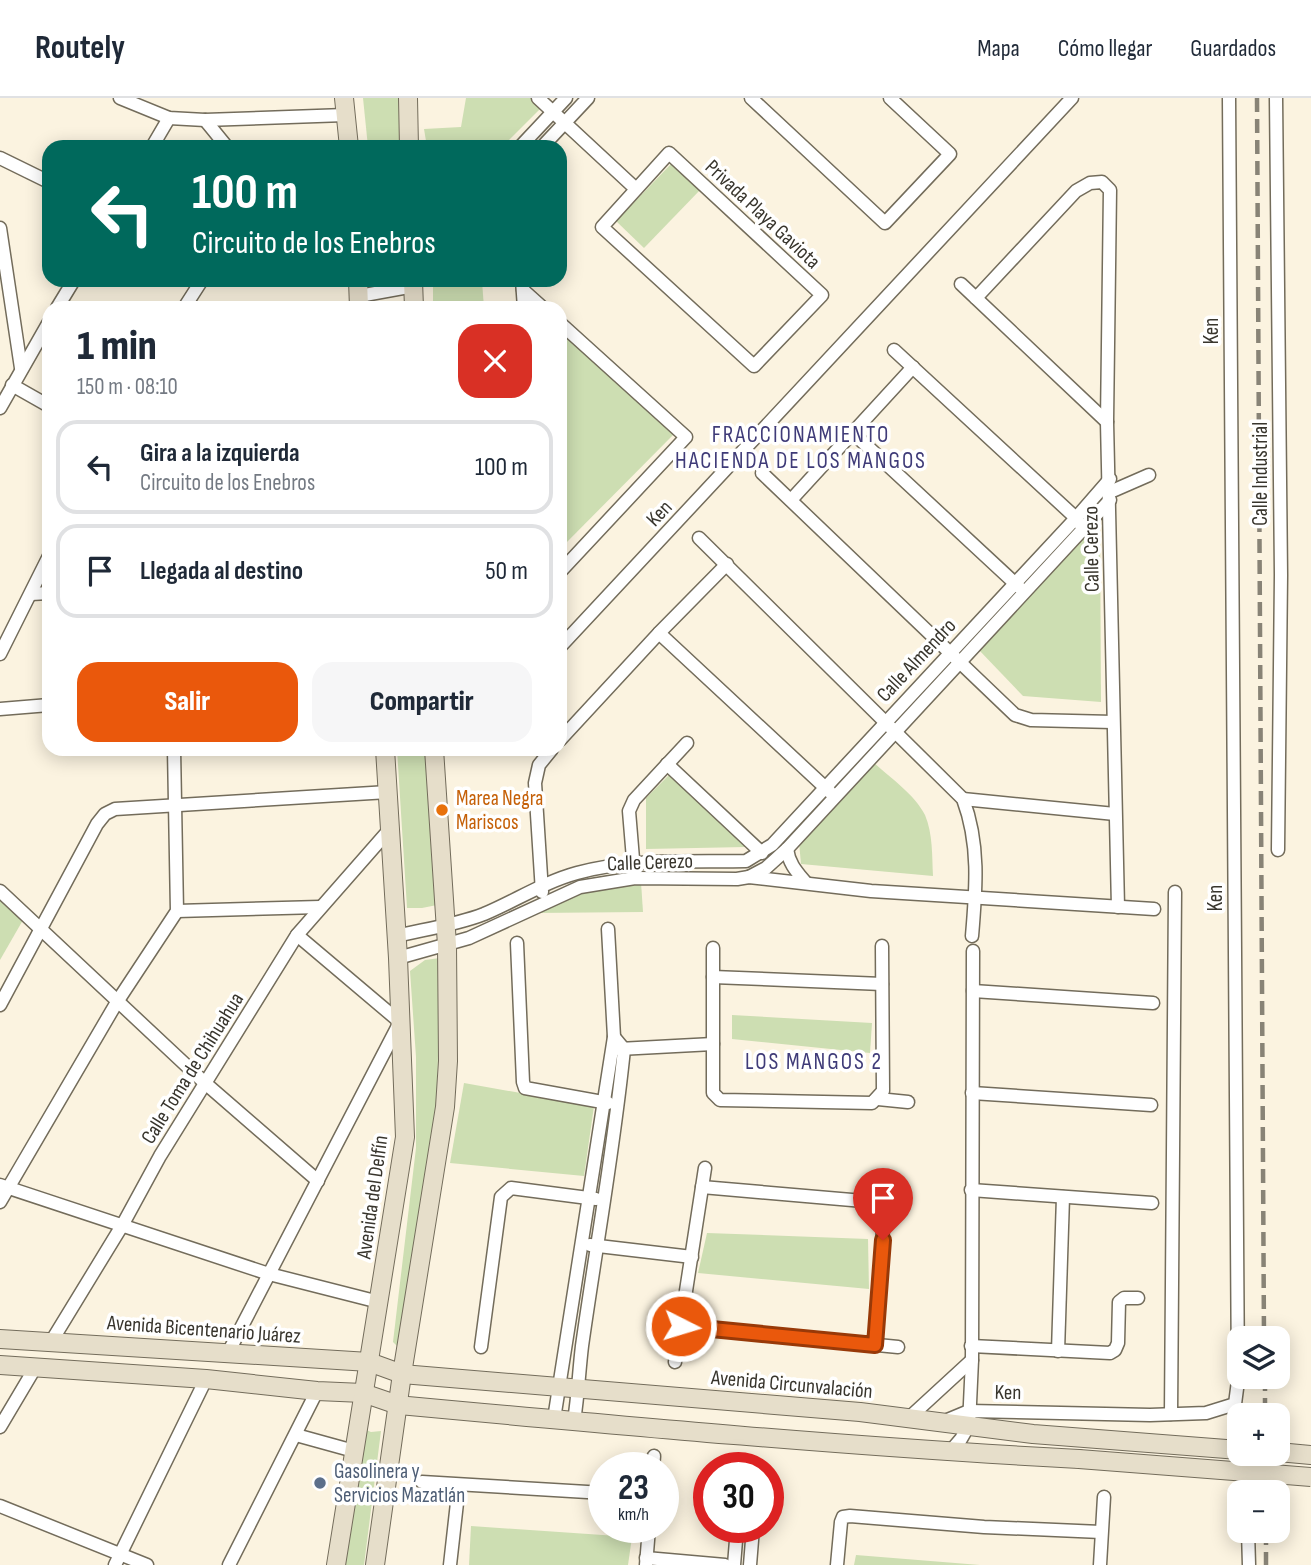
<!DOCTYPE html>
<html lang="es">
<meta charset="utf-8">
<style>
body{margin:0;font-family:"Sofia Sans Condensed",sans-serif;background:#f6f6f7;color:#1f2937;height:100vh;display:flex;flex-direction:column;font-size:26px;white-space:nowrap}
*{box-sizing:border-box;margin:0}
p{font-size:23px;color:#747a83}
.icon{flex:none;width:38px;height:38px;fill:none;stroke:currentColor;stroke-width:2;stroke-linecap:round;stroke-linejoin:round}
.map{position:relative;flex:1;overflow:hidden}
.details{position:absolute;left:42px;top:203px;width:525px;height:455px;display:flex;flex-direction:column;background:#fff;border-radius:21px;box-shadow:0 4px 18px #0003}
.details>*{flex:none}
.banner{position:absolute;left:42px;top:42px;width:525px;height:147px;border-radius:21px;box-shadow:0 4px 18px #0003;background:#00695c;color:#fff;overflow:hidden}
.fabs{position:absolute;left:1227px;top:1228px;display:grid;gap:14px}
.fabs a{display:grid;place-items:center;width:63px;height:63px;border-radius:14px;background:#fff;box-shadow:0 4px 18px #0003;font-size:35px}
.speed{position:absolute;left:588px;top:1354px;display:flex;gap:14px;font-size:35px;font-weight:700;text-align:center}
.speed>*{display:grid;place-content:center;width:91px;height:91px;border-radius:50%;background:#fff;box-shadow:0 4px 18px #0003;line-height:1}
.speed small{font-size:18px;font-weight:400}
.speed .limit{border:10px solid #d22;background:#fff;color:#111}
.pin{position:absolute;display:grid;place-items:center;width:60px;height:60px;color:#fff;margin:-72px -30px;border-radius:50% 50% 50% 0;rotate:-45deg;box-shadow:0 0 7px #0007}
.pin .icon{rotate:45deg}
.me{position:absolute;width:77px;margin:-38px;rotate:95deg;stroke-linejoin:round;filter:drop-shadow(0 0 5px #0008)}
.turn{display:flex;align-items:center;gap:24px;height:147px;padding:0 35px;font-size:32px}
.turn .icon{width:91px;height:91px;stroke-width:2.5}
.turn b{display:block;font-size:49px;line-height:60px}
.round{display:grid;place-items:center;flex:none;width:74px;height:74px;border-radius:21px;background:#f6f6f7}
.head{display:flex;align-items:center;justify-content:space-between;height:119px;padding:0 35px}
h1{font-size:42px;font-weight:800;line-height:52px}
.button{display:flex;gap:14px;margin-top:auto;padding:14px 35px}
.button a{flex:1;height:80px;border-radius:21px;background:#ea580c;color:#fff;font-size:28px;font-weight:800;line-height:80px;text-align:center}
.button a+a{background:#f6f6f7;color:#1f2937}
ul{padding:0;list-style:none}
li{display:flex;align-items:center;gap:21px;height:94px;margin:0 14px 10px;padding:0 21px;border:4px solid #e0e1e3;border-radius:21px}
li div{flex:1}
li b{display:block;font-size:26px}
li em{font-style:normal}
header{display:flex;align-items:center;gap:42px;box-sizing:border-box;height:98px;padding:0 35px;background:#fff;border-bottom:2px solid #e0e1e3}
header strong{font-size:33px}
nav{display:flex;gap:38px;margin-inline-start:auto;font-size:24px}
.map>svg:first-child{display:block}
.green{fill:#cddeb2}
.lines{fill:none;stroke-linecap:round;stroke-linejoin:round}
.street-casing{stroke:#736c5b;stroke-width:15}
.secondary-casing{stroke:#736c5b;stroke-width:20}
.street{stroke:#fff;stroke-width:12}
.secondary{stroke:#e6deca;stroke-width:18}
.rail{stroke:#888376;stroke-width:4.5;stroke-dasharray:14 7;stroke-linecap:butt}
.secondary-bridge-casing{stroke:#736c5b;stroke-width:20;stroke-linecap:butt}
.secondary-bridge{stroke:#e6deca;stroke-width:18}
.route-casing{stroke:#983908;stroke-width:18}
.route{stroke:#ea580c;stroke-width:12}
.food-dot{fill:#e8710a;stroke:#fff;stroke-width:2.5}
.service-dot{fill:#5c6f8a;stroke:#fff;stroke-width:2.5}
.labels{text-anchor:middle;stroke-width:7;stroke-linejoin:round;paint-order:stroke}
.street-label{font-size:21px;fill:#38352d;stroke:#fff}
.food-label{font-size:21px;fill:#c56008;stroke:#fff;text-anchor:start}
.service-label{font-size:21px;fill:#4e5e75;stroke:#fff;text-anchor:start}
.neighbourhood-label{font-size:23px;letter-spacing:2px;fill:#3f3b78;stroke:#fff}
</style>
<header>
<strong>Routely</strong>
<nav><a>Mapa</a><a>Cómo llegar</a><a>Guardados</a></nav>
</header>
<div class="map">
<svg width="1311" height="1467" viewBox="0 0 1311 1467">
<rect width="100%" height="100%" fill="#fbf3e0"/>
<!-- green -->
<g class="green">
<polygon points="363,0 405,0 406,49 368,49"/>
<polygon points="466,0 534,0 543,8 502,49 427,49 424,31 461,29"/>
<polygon points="674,63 701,91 644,150 616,123"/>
<polygon points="433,182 482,183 484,210 433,210"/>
<polygon points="560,233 675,335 560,451"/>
<polygon points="1100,419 1101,604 1023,598 978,551"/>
<polygon points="397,651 427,651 437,807 422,810 407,810"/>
<path d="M874 665C891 680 915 697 925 717 933 736 932 758 933 778L801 766 799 744Z"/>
<polygon points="669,677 746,749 646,751 646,700"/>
<polygon points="641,784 643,814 534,815 601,785"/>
<polygon points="0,802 23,822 0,862"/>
<polygon points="440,860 437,1006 401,1252 393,1244 416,1050 416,959 410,873 425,862"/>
<polygon points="732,917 872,925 870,955 732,941"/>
<polygon points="464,985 594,1008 584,1078 450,1065"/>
<polygon points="707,1135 868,1141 869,1191 698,1175"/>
<polygon points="364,1331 371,1334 381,1333 364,1467 344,1467"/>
<polygon points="471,1428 632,1439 628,1467 469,1467"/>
<polygon points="856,1457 980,1467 854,1467"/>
</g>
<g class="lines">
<defs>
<g id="street">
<polyline points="120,0 169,20 205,22 345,17"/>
<polyline points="538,0 636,91"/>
<polyline points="751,0 885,125 950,56 890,0"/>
<polyline points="1276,0 1281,477 1278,752"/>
<polyline points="205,22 227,49"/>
<polyline points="152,49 169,20"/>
<polyline points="520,49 566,0"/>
<polyline points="542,49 588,0"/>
<polygon points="669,55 822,197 754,268 602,129"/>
<polyline points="0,60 49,84"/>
<polyline points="0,130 21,270"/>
<polyline points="522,182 524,210"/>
<polyline points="961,186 1107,324"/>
<polyline points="523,192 543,210"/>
<polyline points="359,198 414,188 418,183"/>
<polyline points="976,200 1076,93 1090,85 1102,84 1110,92 1107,324 1118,809"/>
<polyline points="57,210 74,182"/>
<polyline points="184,210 202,182"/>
<polyline points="560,225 686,339 560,474"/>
<polyline points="894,252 1076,420 1080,426"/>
<polyline points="12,287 49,308"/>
<polyline points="0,310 49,224"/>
<polyline points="853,335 1019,489"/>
<polyline points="762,375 1015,617 1031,622 1113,624"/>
<polyline points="1110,394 1149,377"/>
<polyline points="791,402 913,269"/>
<path d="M699 440 963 701C980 746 976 791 972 838"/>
<polyline points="31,496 49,495"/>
<polyline points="659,535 830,694"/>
<polyline points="560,549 1072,0"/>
<polyline points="0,556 49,458"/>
<polyline points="0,611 49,607"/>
<polyline points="560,642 659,535 727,466"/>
<polyline points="667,666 762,755"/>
<polyline points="963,701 1115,716"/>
<path d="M787 751C789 766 797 774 806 785"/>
<polyline points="634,773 629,713 634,702 687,645"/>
<polyline points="749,779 766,770 787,751 1110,402"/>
<polyline points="0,793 205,985 318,1083"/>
<polyline points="542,794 535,685 539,667 552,651"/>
<polyline points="177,813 320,809"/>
<path d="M396 838C426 831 456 827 484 816 515 803 544 784 577 775 631 760 691 764 746 763L772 747 1076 420 1110 381"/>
<polyline points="517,845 523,984 525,990 608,1005"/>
<polyline points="713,850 713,995 720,1002 872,1005 883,993 882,848"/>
<polyline points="398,860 469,840 580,789 635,780 737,781 749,779 871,793 1154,811"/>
<polyline points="713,879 882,886"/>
<polyline points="973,893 1153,905"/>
<polyline points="0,907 97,726 105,716 115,711 388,694"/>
<polyline points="619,951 713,946"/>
<polyline points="972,995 1151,1007"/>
<polyline points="878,1001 908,1004"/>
<polyline points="0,1087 269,1176 379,1204"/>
<polyline points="702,1089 875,1104 882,1108 884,1116 875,1247"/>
<polyline points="971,1092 1152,1105"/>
<polyline points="0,1104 117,904 177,813 174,651"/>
<polyline points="590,1147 692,1159"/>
<polyline points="681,1228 898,1249"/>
<polyline points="51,1244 123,1126 160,1058 297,837 390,731"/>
<polyline points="971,1248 1110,1255 1115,1252 1118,1245 1119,1204 1124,1200 1138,1200"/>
<polyline points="481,1249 501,1099 511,1090 596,1101"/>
<polyline points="1058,1253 1063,1099"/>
<polyline points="228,1255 400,924 297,837"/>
<polyline points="675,1264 705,1070"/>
<polyline points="1171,1316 1175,794"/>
<polyline points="910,1319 972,1262"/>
<polyline points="554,1321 614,939 608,831"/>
<path d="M574 1323C578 1298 579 1273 582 1248 596 1149 614 1051 624 951L614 939"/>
<polyline points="945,1323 969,1313 1150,1317 1206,1315 1235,1306 1238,1283 1229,0"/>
<polyline points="0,1329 35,1270"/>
<polyline points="296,1337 354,1353"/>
<polyline points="949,1355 961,1341 969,1327 972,1262 973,853"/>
<polyline points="1246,1356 1247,1395"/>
<polyline points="653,1370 654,1358"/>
<polyline points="422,1384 604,1395"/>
<polyline points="0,1408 147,1467"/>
<polyline points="1248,1433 1249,1467"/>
<polyline points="646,1460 725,1467"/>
<polyline points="115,1467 206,1281"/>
<polyline points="229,1467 317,1293"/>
<polyline points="450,1467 459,1387"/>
<polyline points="646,1467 649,1430"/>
<polyline points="734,1467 737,1430"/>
<polyline points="750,1467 753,1430"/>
<polyline points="837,1467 841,1424 843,1419 850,1418 984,1429 1101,1434"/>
<polyline points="1100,1467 1104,1399"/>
</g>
<g id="secondary">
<polyline points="344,0 349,49"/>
<polyline points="408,0 409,49"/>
<polyline points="358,182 359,210"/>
<polyline points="413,182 414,210"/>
<polyline points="0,1241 369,1264 402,1276 860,1314 1033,1336 1239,1352"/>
<path d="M0 1267 206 1281 317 1293 363 1295 398 1307C625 1328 851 1349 1079 1361"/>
<polyline points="1278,1354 1311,1357"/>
<polyline points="336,1467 405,1039 398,860 385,651"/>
<polyline points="375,1467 402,1276 445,1009 448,963 447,847 434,651"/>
</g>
</defs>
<!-- street casing -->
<use href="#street" class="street-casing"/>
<!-- secondary casing -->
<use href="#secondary" class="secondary-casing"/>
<!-- street -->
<use href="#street" class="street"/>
<!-- secondary -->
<use href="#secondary" class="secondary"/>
<!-- rail -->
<g class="rail">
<polyline points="1257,0 1264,1241"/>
<polyline points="1265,1279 1265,1318"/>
<polyline points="1265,1356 1265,1395"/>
<polyline points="1266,1433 1266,1467"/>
</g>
<defs>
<polyline id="secondary-bridge" points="1079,1361 1311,1379"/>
</defs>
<!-- secondary-bridge casing -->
<use href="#secondary-bridge" class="secondary-bridge-casing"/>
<!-- secondary-bridge -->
<use href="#secondary-bridge" class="secondary-bridge"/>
</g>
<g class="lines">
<defs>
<polyline id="route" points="681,1228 875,1247 883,1142"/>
</defs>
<!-- route casing -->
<use href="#route" class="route-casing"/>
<!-- route -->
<use href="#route" class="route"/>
</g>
<!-- markers -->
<circle class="food-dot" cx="442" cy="712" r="7"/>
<circle class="service-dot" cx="320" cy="1385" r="7"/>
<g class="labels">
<!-- street labels -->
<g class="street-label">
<text transform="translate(763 116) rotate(43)" y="7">Privada Playa Gaviota</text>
<text transform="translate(1211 233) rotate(-90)" y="7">Ken</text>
<text transform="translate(1260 376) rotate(-90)" y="7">Calle Industrial</text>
<text transform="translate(659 415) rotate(-47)" y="7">Ken</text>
<text transform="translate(1091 451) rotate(-91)" y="7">Calle Cerezo</text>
<text transform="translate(916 562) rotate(-47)" y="7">Calle Almendro</text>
<text transform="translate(650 764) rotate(-2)" y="7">Calle Cerezo</text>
<text transform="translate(1215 800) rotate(-90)" y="7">Ken</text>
<text transform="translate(192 970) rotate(-58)" y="7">Calle Toma de Chihuahua</text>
<text transform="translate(372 1099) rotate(-82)" y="7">Avenida del Delfín</text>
<text transform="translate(204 1231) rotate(4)" y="7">Avenida Bicentenario Juárez</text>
<text transform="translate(792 1286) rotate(5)" y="7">Avenida Circunvalación</text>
<text transform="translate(1008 1294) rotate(1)" y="7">Ken</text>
</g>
<!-- food labels -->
<g class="food-label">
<text x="456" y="707">Marea Negra<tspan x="456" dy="24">Mariscos</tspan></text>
</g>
<!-- service labels -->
<g class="service-label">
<text x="334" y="1380">Gasolinera y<tspan x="334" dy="24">Servicios Mazatlán</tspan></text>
</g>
<!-- neighbourhood labels -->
<g class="neighbourhood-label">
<text x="801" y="344">FRACCIONAMIENTO<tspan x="801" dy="26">HACIENDA DE LOS MANGOS</tspan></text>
<text x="814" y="971">LOS MANGOS 2</text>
</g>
</g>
</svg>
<div class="fabs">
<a><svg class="icon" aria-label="layers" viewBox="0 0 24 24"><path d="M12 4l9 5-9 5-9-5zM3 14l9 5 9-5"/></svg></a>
<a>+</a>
<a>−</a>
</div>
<div class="speed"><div>23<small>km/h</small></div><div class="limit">30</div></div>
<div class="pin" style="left:883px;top:1142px;background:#d93025"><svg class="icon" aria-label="arrive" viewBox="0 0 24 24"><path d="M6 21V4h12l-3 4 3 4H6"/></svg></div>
<svg class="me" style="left:681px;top:1228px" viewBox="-20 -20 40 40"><circle r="17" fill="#ea580c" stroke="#fff" stroke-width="3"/><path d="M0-11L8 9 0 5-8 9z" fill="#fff"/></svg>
<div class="banner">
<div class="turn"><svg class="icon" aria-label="left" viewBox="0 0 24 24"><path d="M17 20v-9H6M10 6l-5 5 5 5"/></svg><div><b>100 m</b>Circuito de los Enebros</div></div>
</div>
<section class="details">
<div class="head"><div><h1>1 min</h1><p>150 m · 08:10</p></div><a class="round" style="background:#d93025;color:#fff"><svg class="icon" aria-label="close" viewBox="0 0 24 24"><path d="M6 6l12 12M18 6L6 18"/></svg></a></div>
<ul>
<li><svg class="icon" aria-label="left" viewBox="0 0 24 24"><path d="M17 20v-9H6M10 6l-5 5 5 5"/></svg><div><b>Gira a la izquierda</b><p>Circuito de los Enebros</p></div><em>100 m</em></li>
<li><svg class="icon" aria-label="arrive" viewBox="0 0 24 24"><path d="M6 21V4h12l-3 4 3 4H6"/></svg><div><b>Llegada al destino</b></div><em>50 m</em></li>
</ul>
<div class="button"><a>Salir</a><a>Compartir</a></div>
</section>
</div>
